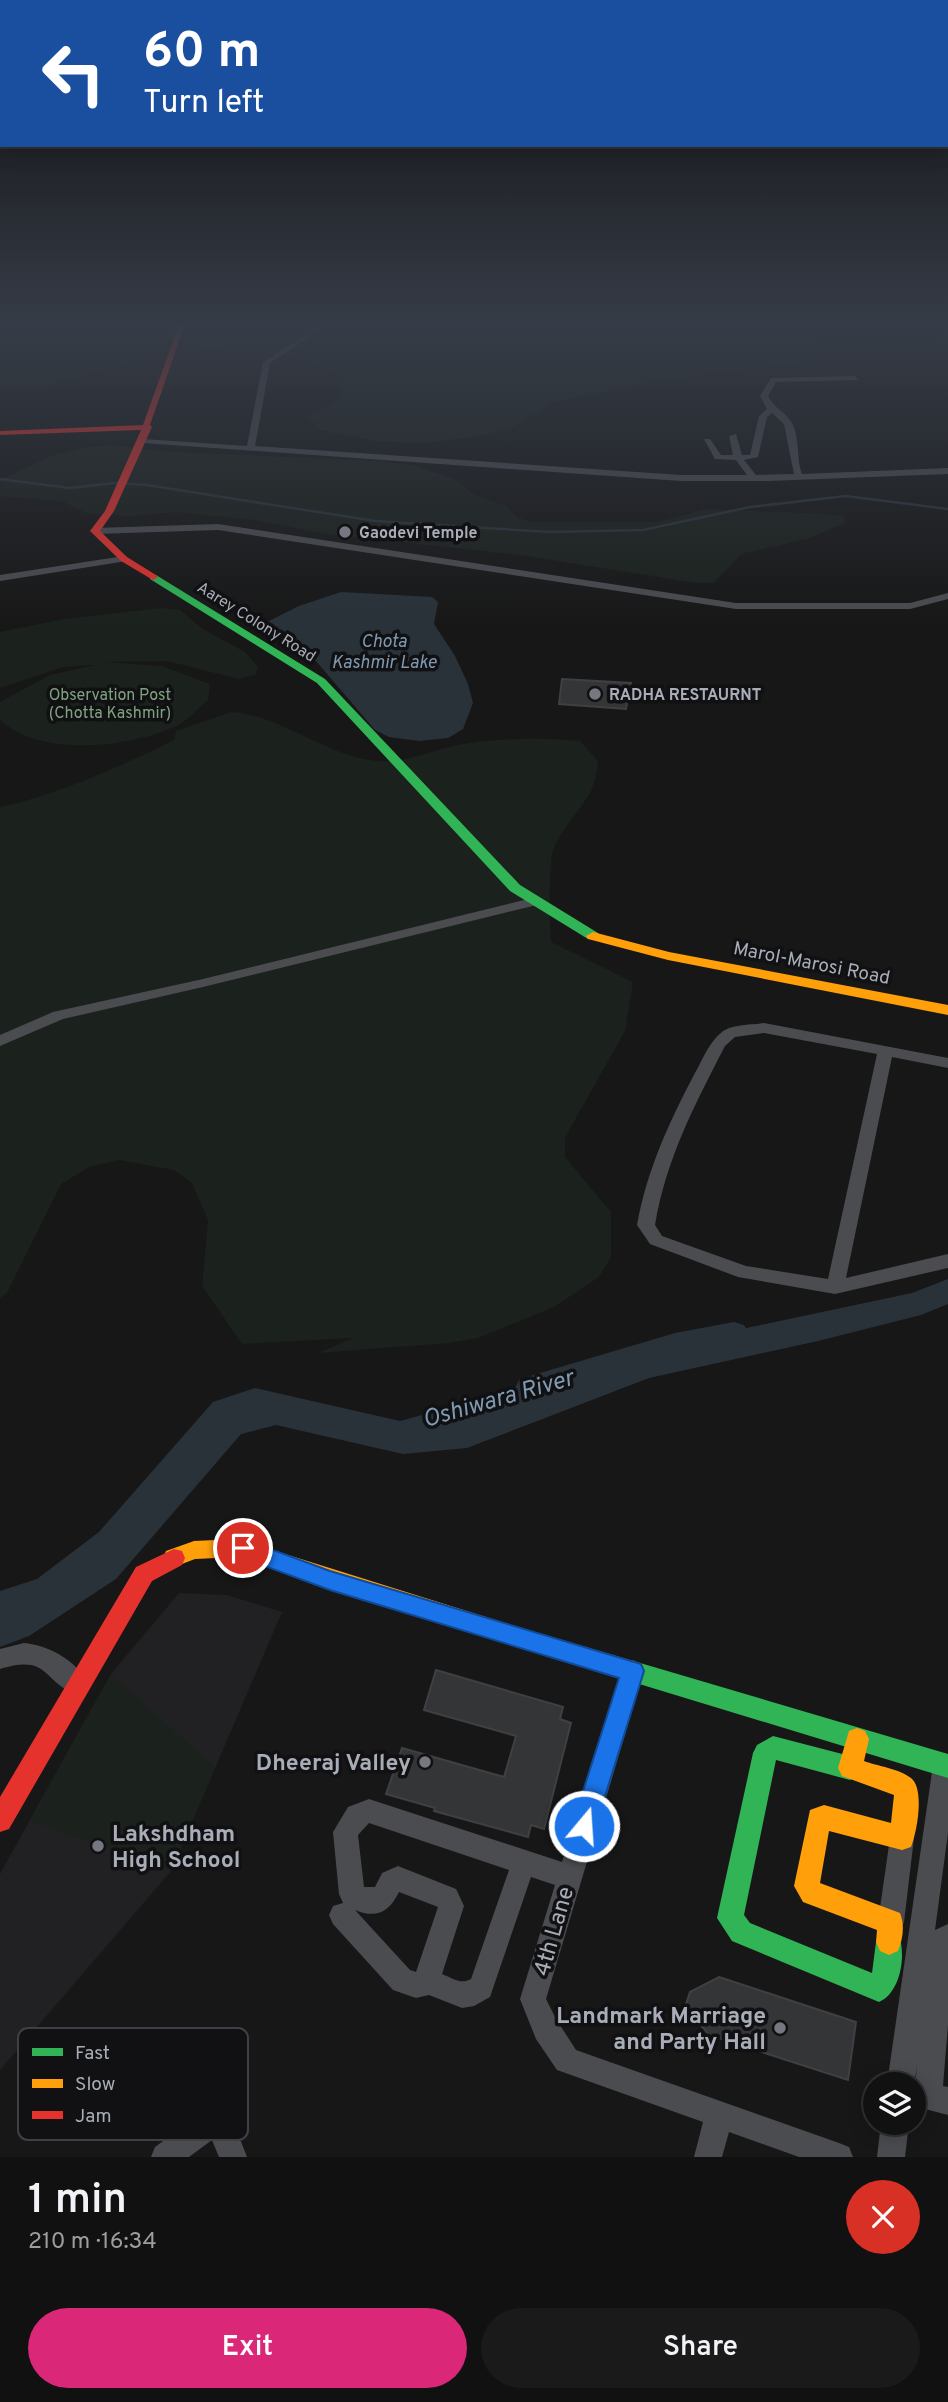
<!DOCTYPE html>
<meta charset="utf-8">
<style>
body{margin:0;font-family:Overpass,sans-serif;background:#1a1a1a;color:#f1f3f6;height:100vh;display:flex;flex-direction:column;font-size:26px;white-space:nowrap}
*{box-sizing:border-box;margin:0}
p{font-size:23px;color:#9c9d9f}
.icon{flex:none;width:38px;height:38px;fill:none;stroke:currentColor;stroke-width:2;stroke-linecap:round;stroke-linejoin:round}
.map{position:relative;height:2157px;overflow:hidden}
.details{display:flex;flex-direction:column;background:#111;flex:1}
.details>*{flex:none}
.banner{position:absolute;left:0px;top:0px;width:948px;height:147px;box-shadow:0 4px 18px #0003,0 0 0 2px #303131;background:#1a4fa0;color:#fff;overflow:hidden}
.fabs{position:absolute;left:863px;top:2072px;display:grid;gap:14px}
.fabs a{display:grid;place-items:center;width:63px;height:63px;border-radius:50%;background:#111;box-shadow:0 4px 18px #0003,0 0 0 2px #303131;font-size:35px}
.pin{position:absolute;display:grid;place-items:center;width:60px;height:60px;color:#fff;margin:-30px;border:4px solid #fff;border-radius:50%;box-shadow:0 2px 7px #0007}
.me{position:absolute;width:77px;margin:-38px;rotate:18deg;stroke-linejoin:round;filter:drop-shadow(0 0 5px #0008)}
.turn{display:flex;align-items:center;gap:24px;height:147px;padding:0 28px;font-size:32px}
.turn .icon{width:91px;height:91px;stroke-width:2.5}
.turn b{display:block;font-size:49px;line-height:60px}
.round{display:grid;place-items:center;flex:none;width:74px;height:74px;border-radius:37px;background:#1a1a1a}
.headline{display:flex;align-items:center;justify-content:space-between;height:119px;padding:0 28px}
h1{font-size:42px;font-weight:600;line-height:52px}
.button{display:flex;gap:14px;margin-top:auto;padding:14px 28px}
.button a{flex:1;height:80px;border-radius:42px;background:#db2777;color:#fff;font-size:28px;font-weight:600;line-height:80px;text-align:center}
.button a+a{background:#1a1a1a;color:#f1f3f6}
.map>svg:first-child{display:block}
.built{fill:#212124}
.green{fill:#1b211c}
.water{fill:#2a3239}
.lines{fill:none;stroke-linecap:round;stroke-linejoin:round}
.stream-far1{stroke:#2a3239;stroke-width:2}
.stream{stroke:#2a3239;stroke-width:2.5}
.river{fill:#2a3239;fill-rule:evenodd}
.building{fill:#343537;stroke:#3f4043;stroke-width:2}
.street{fill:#4b4c50;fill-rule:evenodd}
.fast{fill:#30b455;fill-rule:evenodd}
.slow{fill:#ff9f0a;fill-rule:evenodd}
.jam{fill:#e5322d;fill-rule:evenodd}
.route{fill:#1a73e8;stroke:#114b97;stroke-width:2}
.poi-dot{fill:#757880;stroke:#111113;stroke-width:2.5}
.labels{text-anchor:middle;stroke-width:7;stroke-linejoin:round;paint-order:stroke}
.far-poi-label{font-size:16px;font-weight:bold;fill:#a8adb8;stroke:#111113;text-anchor:start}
.far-street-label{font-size:16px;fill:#a8adb8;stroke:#111113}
.far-park-label{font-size:16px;fill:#7fa381;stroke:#111113}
.far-water-label{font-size:18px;font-style:italic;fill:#7f9bb3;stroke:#111113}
.street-label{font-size:19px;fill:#a8adb8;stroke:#111113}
.near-poi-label{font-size:23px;font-weight:bold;fill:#a8adb8;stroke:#111113;text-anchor:end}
.near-street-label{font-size:23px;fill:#a8adb8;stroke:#111113}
.near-water-label{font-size:24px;font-style:italic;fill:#7f9bb3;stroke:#111113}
.key{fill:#111113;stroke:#3e4045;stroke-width:2}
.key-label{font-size:19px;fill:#a8adb8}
</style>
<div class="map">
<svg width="948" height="2157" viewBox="0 0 948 2157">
<rect width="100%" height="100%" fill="#171717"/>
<!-- built -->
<polygon class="built" points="179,1593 227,1595 282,1612 171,1871 0,2070 0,1874 111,1674"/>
<!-- green -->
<g class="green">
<polygon points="0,324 176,324 156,355 46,387 0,387"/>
<polygon points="196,324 822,324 810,361 661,380 554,402 508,430 460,439 419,443 376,441 320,430 309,418 311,414 336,402 343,394 334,372 290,356 193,346 187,340"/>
<polygon points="902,324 948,324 948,345"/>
<polygon points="111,445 172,452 381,461 413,465 455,479 473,494 506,506 518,517 530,522 658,522 706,509 828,514 843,516 845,523 807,539 741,554 714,583 696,583 520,555 319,533 255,520 177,512 130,516 86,513 62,501 0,496 0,480 53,455 80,448"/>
<path d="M162 608 180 610 203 629 245 652 258 667 255 675 239 679 167 661 106 662 162 666 210 684 208 700C198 709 186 722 174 727 128 748 39 757 0 720V702L50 675 95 665 63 667 0 688V632L64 619Z"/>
<path d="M231 712C283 715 326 757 378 761 406 763 430 751 457 745 499 738 539 737 580 741L598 761C597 801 568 815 554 848 548 862 550 925 551 942L633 982 625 1031 565 1138V1157L611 1212V1257L599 1277 554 1307 478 1338 449 1343 318 1353 353 1338 242 1344 202 1286 208 1220 192 1183 174 1170 119 1160 89 1167 61 1184 7 1293 0 1298V807C52 797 126 764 174 740L176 731Z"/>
<polygon points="111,1674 215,1767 171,1871 29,1821"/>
</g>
<!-- water -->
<g class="water">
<polygon points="341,592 432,597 438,602 434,624 455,656 468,684 473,703 463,729 448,738 419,741 389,737 375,730 316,661 302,654 297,645 272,631 267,622 299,606"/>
<polygon points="948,1279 948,1304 921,1315 818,1341 649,1378 467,1448 403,1454 276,1425 241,1434 116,1579 29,1636 0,1647 0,1591 37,1579 99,1532 213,1402 255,1388 400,1421 737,1330 912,1293"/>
</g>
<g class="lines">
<!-- stream-far1 -->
<polyline class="stream-far1" points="0,479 6,480"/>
<!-- stream -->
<polyline class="stream" points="0,479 69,488 116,483 147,485 375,521 549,532 643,530 750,507 846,496 948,509"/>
<!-- river -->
<polygon class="river" points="734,1322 744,1325 749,1333 744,1341 675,1355 530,1400 519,1396 515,1388 519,1380 530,1376 675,1333"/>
</g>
<!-- building -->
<g class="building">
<polygon points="562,679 631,683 626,709 559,704"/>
<polygon points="436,1670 563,1707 560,1719 571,1723 544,1829 531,1825 528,1837 434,1811 435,1808 386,1794 402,1748 504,1777 516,1736 424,1710"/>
<polygon points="719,1977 856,2022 848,2080 709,2035 685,2007 690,1992"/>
</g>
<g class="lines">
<!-- street -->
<g class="street">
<path d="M316 324H322L305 340 270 363 255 446 681 475H747L736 460 715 459 704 439H710L721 455H733L729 436 736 434 742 455H750L759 416 767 409 760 396 771 378 855 376 858 380 776 382 768 396C774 409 787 412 793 425 800 440 796 458 802 474L948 468V474L768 481H681L143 443 139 441 143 439 247 446 263 362 301 338ZM772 413 784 424 794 474 756 475 744 460 758 457 767 417Z"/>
<polygon points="218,524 736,603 910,603 948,593 948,599 910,609 736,609 218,530 95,534 90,531 95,528"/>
<polygon points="124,556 127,557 127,561 0,581 0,575"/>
<polygon points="536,897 541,898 543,901 541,904 203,987 63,1019 0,1046 0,1035 53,1012 203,979"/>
<path d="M764 1023 948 1058V1068L892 1057 846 1278 948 1254V1268L835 1294 738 1277 650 1244 637 1225C647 1170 669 1122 695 1073 703 1059 709 1042 722 1032 732 1024 752 1025 764 1023ZM764 1033 877 1054 828 1279 746 1266 662 1236 655 1225C666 1159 695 1104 725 1046L735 1037Z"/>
<path d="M24 1643C48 1645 78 1661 88 1684L85 1692 77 1695C41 1681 50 1654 0 1669V1649Z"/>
<path d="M633 1660 641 1664 644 1671 546 1999 556 2019 576 2050 839 2143 849 2147 853 2157H799L729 2132 722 2157H694L703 2122 557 2070 536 2039 520 1999 555 1885 531 1877 490 1997 474 2006 462 2008 429 1995 416 1998 393 1990 333 1924 329 1915 333 1906 343 1903 339 1894 333 1832 348 1807 369 1799 562 1862 622 1671 625 1664ZM369 1823 509 1870 471 1979C461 1985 452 1978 442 1974L464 1906 456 1889 398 1866 382 1873 375 1887H364L358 1835ZM399 1892 438 1907 416 1972 410 1970 355 1910C377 1919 389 1912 399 1892Z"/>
<polygon points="945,1753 948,1755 948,1833 935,1930 948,1924 948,2025 943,2086 948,2087 948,2115 925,2109 915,2088 917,2065 914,2087 914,2084 887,2084 933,1765 937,1757"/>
<polygon points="902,1826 911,1829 914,1838 904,1922 900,1931 891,1935 882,1931 878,1922 890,1838 893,1829"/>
<polygon points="218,2104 228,2108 247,2157 219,2157 212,2140 189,2157 151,2157 155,2147 208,2108"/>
<polygon points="881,2123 909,2123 905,2157 877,2157"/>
</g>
<!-- fast -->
<g class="fast">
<polygon points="150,575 156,575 325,679 520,885 598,933 600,936 598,939 588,939 510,891 317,683 150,579"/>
<polygon points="505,1623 948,1754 948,1778 505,1643 497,1640 494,1633 497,1626"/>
<path d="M773 1736 850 1756 858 1760 862 1768 858 1776 850 1780 776 1760 744 1915 750 1923 872 1973 876 1942 880 1933 889 1929 898 1933C907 1953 901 1993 879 2002L732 1941 717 1918 753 1753 757 1745Z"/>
</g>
<!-- slow -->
<g class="slow">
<polygon points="593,932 669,952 948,1005 948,1015 668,960 588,939 586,936"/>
<polygon points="237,1539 505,1623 513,1626 516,1633 513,1640 505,1643 237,1557 195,1559 174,1567 166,1565 163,1558 166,1551 194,1541"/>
<path d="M857 1728 865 1731 869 1739 864 1761C877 1766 900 1769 911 1778 925 1789 917 1832 911 1847L902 1850 829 1831 820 1883 900 1913C905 1926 903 1938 898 1951L889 1955 880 1951 876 1942 877 1930 803 1902 794 1886 810 1810 824 1805 891 1823 894 1795 842 1776 838 1768 849 1731Z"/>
</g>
<!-- jam -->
<g class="jam">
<polygon points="179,324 185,324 150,425 152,427 114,511 100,531 127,557 156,575 158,577 153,580 121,561 90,531 105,511 141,430 0,435 0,431 143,425"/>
<polygon points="174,1549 182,1551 185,1558 182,1565 152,1581 9,1829 0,1832 0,1797 136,1567"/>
</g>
</g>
<!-- sky -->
<linearGradient id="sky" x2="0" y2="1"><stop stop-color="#0d0d0d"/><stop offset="0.52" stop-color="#363c47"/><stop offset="1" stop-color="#363c47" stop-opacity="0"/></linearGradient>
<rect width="948" height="626" fill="url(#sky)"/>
<!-- route -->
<polygon class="route" points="243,1539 330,1571 641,1664 644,1671 593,1835 584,1838 575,1835 572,1826 619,1678 330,1590 235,1555 232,1548 235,1541"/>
<!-- markers -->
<g class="poi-dot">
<circle cx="345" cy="532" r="7"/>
<circle cx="595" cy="694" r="7"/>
<circle cx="425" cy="1762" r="7"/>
<circle cx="98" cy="1846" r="7"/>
<circle cx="780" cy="2028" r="7"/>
</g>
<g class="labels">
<!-- far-poi labels -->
<g class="far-poi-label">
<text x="359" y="538">Gaodevi Temple</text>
<text x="609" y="700">RADHA RESTAURNT</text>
</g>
<!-- far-street labels -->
<g class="far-street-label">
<text transform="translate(257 621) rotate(32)" y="6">Aarey Colony Road</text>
</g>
<!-- far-park labels -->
<g class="far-park-label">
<text x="110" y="700">Observation Post<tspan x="110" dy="18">(Chotta Kashmir)</tspan></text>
</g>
<!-- far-water labels -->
<g class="far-water-label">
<text x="384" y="647">Chota<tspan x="384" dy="21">Kashmir Lake</tspan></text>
</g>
<!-- street labels -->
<g class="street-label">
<text transform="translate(812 962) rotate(11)" y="7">Marol-Marosi Road</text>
</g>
<!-- near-poi labels -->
<g class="near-poi-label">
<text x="411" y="1770">Dheeraj Valley</text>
<text x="112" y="1841" text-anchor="start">Lakshdham<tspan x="112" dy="26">High School</tspan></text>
<text x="766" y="2023">Landmark Marriage<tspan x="766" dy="26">and Party Hall</tspan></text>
</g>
<!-- near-street labels -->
<g class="near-street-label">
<text transform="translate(553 1931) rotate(-74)" y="8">4th Lane</text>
</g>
<!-- near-water labels -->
<g class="near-water-label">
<text transform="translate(498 1398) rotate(-16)" y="8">Oshiwara River</text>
</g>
</g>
<!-- legend -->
<rect x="18" y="2028" width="230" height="112" rx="10" class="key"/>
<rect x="32" y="2048" width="31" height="8" fill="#30b455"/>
<rect x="32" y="2079" width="31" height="9" fill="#ff9f0a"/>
<rect x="32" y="2111" width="31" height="8" fill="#e5322d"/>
<g class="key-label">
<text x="75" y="2059">Fast</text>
<text x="75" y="2090">Slow</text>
<text x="75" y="2122">Jam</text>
</g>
</svg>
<div class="fabs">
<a><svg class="icon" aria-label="layers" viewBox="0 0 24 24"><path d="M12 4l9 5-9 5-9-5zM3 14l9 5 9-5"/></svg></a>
</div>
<div class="pin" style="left:243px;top:1548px;background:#d93025"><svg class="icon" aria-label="arrive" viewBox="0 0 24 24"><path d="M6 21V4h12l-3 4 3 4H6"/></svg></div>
<svg class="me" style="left:584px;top:1826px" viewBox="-20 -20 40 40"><circle r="17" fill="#1a73e8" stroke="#fff" stroke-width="3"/><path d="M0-11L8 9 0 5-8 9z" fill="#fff"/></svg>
<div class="banner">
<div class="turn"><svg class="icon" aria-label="left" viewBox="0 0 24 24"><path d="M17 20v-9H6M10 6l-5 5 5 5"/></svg><div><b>60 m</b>Turn left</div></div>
</div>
</div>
<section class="details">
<div class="headline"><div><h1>1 min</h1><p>210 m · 16:34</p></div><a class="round" style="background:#d93025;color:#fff"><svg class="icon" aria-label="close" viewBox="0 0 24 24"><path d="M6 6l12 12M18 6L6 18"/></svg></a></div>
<div class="button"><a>Exit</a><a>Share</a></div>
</section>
